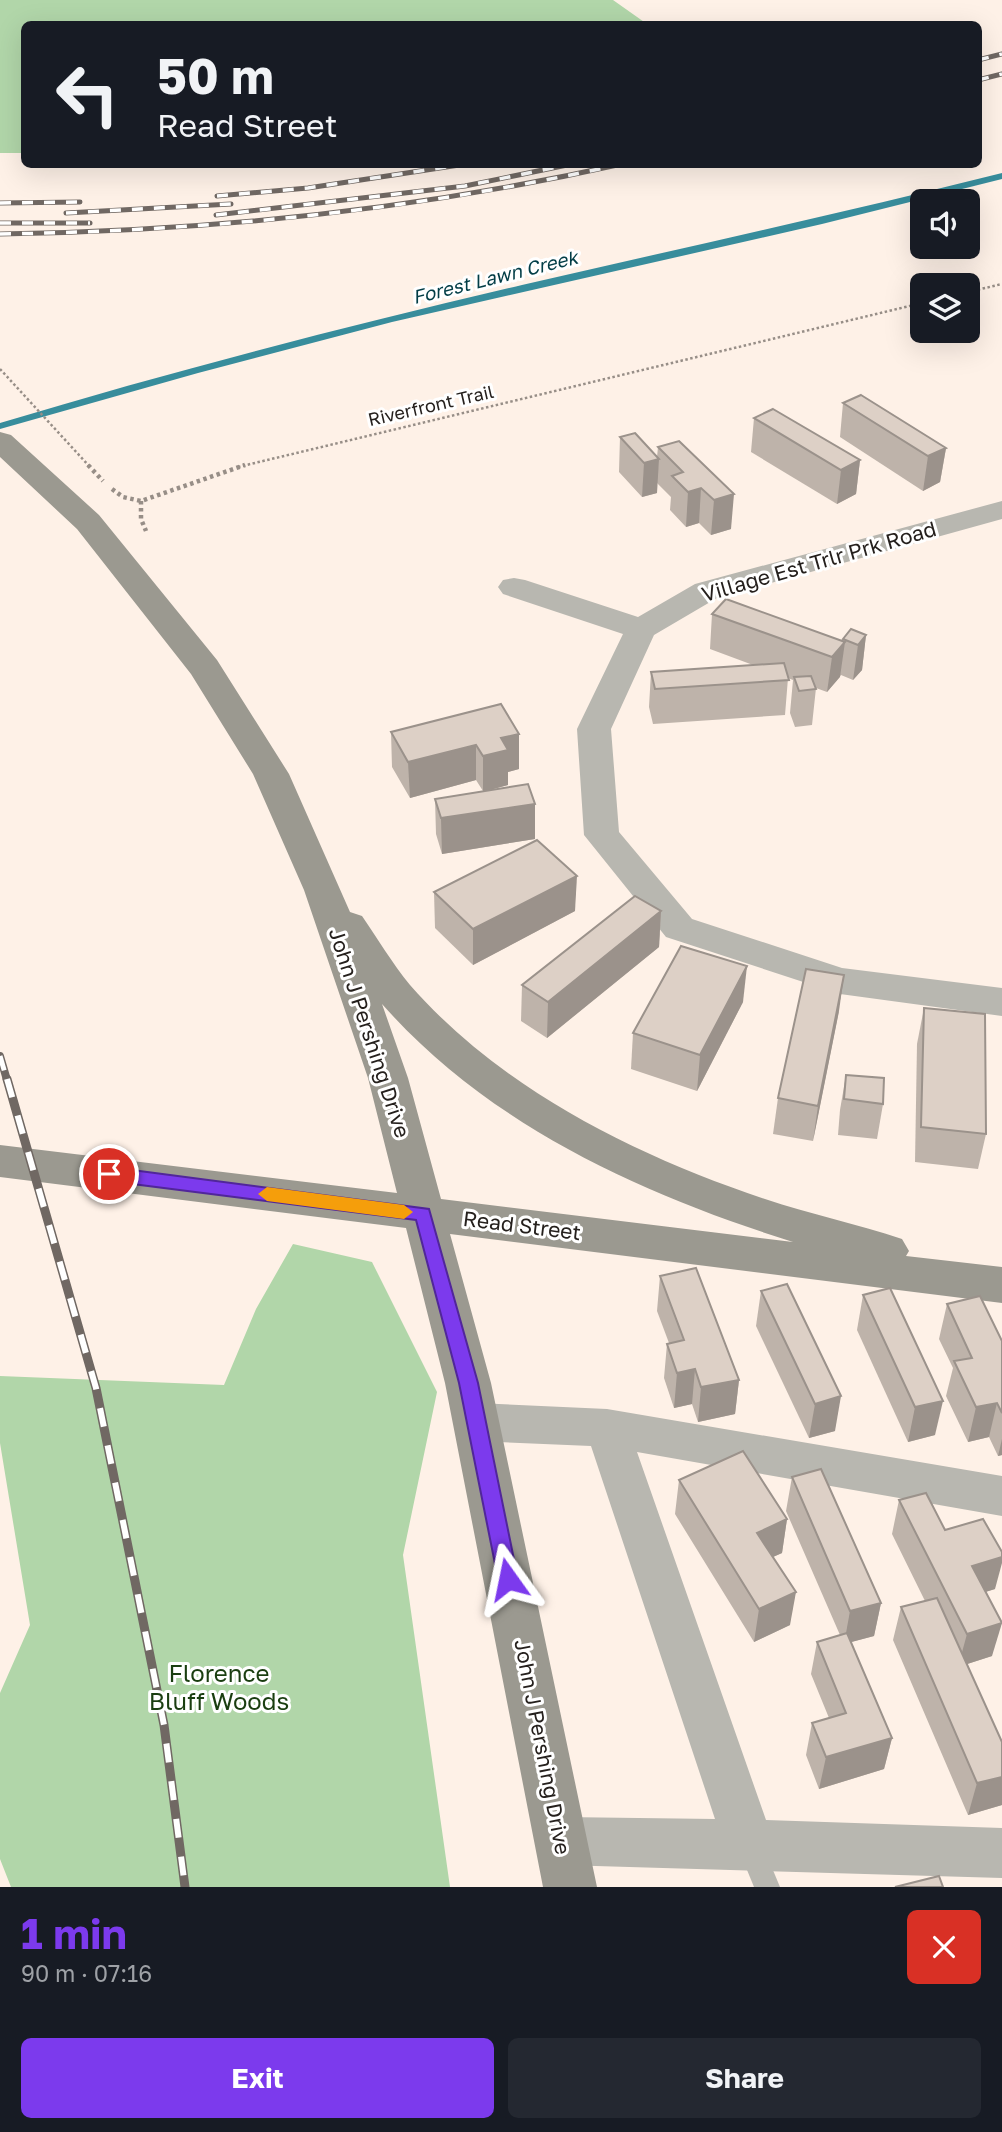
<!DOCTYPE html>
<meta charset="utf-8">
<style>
body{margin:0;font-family:"Golos Text",sans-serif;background:#242831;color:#f1f3f6;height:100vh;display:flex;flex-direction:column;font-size:26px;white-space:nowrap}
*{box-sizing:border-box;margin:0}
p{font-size:23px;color:#9ea1a6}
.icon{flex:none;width:38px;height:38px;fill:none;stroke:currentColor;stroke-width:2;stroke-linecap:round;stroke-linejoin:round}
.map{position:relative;height:1887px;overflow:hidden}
.details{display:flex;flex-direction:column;background:#171b24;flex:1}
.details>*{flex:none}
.top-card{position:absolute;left:21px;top:21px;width:961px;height:147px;border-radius:10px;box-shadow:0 7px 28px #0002;background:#171b24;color:#f1f3f6;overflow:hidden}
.tools{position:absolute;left:910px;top:189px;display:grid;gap:14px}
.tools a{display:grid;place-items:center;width:70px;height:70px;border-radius:10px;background:#171b24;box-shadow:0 7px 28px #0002;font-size:35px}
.pin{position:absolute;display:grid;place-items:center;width:60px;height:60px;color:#fff;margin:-30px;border:4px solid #fff;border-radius:50%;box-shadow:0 2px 7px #0007}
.me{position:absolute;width:77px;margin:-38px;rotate:348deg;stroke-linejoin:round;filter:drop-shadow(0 0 5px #0008)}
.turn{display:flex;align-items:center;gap:24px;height:147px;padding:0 21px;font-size:32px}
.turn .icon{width:91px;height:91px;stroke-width:2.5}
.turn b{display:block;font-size:49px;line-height:60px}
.round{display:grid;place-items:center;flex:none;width:74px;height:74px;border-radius:10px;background:#242831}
.overview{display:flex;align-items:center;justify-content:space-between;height:119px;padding:0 21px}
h1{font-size:42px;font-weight:700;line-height:52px;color:#7c3aed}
.primary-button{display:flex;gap:14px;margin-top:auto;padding:14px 21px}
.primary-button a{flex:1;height:80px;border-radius:10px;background:#7c3aed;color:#fff;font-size:28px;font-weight:700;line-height:80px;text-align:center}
.primary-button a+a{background:#242831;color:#f1f3f6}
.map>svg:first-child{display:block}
.green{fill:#b1d6a9}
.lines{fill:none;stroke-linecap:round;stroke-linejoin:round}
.stream{fill:#388d9c;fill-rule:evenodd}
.path-far1{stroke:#978e87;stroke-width:2.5;stroke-dasharray:2.5 2.5;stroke-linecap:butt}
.path{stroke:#978e87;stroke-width:4.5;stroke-dasharray:3.5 3.5;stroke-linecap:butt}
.lane{fill:#b8b7b0;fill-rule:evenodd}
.street{fill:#b8b7b0;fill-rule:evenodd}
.secondary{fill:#9b9990;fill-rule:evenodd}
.rail-far2-casing{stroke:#706863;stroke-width:5}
.rail-far1-casing{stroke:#706863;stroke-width:8}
.rail-casing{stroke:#706863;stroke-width:9}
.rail-far2{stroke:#fff;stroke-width:3.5;stroke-dasharray:11;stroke-linecap:butt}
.rail-far1{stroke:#fff;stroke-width:5;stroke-dasharray:15;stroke-linecap:butt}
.rail{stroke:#fff;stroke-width:6;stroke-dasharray:19;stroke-linecap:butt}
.wall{fill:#beb3aa}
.shaded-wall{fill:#9b928b}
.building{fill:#ddd0c6;stroke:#9b928b;stroke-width:2}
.route{fill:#7c3aed;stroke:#51269a;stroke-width:2}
.slow{fill:#f59e0b}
.labels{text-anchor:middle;stroke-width:6;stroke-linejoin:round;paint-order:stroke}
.far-street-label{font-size:18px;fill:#25201d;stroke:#fff}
.far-water-label{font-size:19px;font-style:italic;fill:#023d46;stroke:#fff}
.street-label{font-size:21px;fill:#25201d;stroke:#fff}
.near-park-label{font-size:24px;fill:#1a3e10;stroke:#fff}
</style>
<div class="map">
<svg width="1002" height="1887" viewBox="0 0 1002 1887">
<rect width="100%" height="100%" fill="#fef1e7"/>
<!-- green -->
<g class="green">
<polygon points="0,0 613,0 647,24 24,24 24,153 0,153"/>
<polygon points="293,1244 372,1262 437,1392 403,1555 450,1887 11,1887 0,1859 0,1693 30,1625 0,1443 0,1376 224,1385 256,1309"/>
</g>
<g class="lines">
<!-- stream -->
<path class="stream" d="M1002 173V179L822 224 392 322 198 373 0 429V423C173 371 347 326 522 285 682 248 843 213 1002 173Z"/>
<!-- path-far1 -->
<g class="path-far1">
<polyline points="968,292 1002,284"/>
<polyline points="0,369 90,467"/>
<polyline points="238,467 922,303"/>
</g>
<!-- path -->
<g class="path">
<polyline points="88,465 103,481"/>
<polyline points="112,489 123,497 141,501 245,465"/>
<polyline points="141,501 141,519 146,531"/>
</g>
<!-- lane -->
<polygon class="lane" points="751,1835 760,1839 780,1887 754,1887 738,1848 742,1839"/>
<!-- street -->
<g class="street">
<polygon points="1002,501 1002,519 717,598 654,635 611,729 619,832 692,919 842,968 1002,988 1002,1016 840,994 666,937 584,835 577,729 623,634 503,594 498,587 503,580 514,578 525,580 638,617 695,584"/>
<polygon points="476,1403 607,1409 1002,1476 1002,1516 637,1452 766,1820 1002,1828 1002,1878 562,1865 544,1858 537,1841 544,1824 562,1817 715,1819 591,1446 476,1441 460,1435 454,1422 460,1409"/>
</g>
<!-- secondary -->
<path class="secondary" d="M0 432 11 435 99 515 217 660 289 774 350 912 362 916C378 939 392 963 410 985 501 1089 636 1156 765 1199 810 1214 857 1224 902 1239L909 1251 906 1256 1002 1267V1303L450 1234 491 1383 597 1887H543L445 1383 406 1228 0 1177V1145L397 1193 368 1078 304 890 253 774 191 674 77 529 0 457ZM382 1004C490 1126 641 1194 793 1242L441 1199 408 1078Z"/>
<defs>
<g id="rail-far2">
<polyline points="978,60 1002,54"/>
<polyline points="978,80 1002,74"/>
<polyline points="217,196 308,188 466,164"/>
<polyline points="0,203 80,202"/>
<polyline points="66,213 231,204"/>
<polyline points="216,215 465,186 572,164"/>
<polyline points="0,223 90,223"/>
<path d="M0 234C211 231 416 210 622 164"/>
</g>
<polyline id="rail-far1" points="0,1056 7,1080"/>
<polyline id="rail" points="7,1079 96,1388 164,1725 185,1887"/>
</defs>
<!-- rail-far2 casing -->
<use href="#rail-far2" class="rail-far2-casing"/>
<!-- rail-far1 casing -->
<use href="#rail-far1" class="rail-far1-casing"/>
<!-- rail casing -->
<use href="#rail" class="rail-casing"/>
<!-- rail-far2 -->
<use href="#rail-far2" class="rail-far2"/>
<!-- rail-far1 -->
<use href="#rail-far1" class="rail-far1"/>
<!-- rail -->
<use href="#rail" class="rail"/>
</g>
<!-- wall -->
<g class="wall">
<polygon points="843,403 946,448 940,482 923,491 840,437"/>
<polygon points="754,418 860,460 856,494 837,504 751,452"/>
<polygon points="620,437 657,457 658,447 679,441 731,529 711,535 699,523 686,527 670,510 671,497 657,483 657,493 642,497 619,472"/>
<polygon points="712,614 842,641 843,639 866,635 862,670 853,680 841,675 827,692 816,688 812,725 795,727 790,713 793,680 788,678 785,715 653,724 649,707 651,672 753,665 710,649"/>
<polygon points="391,732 519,734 519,769 508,772 508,785 489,790 535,804 535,839 442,854 436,834 435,799 483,791 476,780 410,798 392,767"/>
<polygon points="434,892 575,911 473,965 435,928"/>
<polygon points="661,911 659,947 547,1038 521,1021 522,985"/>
<polygon points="743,1002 697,1091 631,1069 633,1033"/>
<polygon points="924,1008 986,1134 978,1169 915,1162 917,1044"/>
<polygon points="839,1011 813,1141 773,1134 778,1098"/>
<polygon points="846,1075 883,1104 877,1139 838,1135 840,1110"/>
<polygon points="660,1276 739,1380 735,1414 698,1422 692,1404 674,1408 664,1378 667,1344 669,1343 657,1311"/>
<polygon points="761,1291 835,1431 809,1438 756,1326"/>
<polygon points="863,1295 935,1435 908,1442 857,1330"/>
<polygon points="947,1304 1002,1341 1002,1455 998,1456 989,1437 968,1442 946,1396 953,1368 939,1339"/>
<polygon points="792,1477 881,1603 874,1636 851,1642 892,1738 884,1769 819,1789 806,1755 812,1723 829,1718 811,1674 817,1642 840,1635 786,1511"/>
<polygon points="679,1480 787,1519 782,1553 773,1557 790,1625 754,1642 675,1514"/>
<polygon points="899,1500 995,1589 985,1592 992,1656 967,1664 1002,1742 1002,1805 968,1815 893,1640 901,1607 925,1601 892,1534"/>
</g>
<!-- shaded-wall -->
<g class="shaded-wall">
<polygon points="946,448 940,482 923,491 928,456"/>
<polygon points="659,459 657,493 642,497 644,463"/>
<polygon points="860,460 856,494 837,504 841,470"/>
<polygon points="701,488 699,523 686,527 688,492"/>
<polygon points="734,494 731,529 711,535 714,500"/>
<polygon points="866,635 862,670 853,680 858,645"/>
<polygon points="845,642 840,677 827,692 832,657"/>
<polygon points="519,734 519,769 508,772 508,785 483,792 483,756 501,738"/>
<polygon points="476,745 476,780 410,798 408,762"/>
<polygon points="535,804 535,839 442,854 441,818"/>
<polygon points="577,876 575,911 473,965 473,929"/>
<polygon points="661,911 659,947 547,1038 548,1002"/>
<polygon points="747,966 743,1002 697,1091 700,1055"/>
<polygon points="844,975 839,1011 813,1141 818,1106"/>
<polygon points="695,1369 692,1404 674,1408 677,1373"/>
<polygon points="739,1380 735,1414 698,1422 701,1387"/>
<polygon points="841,1396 835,1431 809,1438 815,1404"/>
<polygon points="943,1401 935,1435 908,1442 915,1407"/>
<polygon points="997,1403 989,1437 968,1442 976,1407"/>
<polygon points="1002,1439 1002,1455 998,1456"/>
<polygon points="787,1519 782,1553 752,1566 757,1533"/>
<polygon points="1002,1557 1002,1563 995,1589 963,1599 972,1566"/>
<polygon points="796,1592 790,1625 754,1642 759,1609"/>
<polygon points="881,1603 874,1636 844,1644 850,1611"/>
<polygon points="1002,1623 992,1656 958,1667 967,1634"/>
<polygon points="892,1738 884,1769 819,1789 826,1757"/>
<polygon points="1002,1777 1002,1805 968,1815 977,1783"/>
</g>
<!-- building -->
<g class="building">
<polygon points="861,395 946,448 928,456 843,403"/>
<polygon points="773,409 860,460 841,470 754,418"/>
<polygon points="635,433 659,459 644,463 620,437"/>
<polygon points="679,441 734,494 714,500 701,488 688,492 672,476 683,472 658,447"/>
<polygon points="726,599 845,642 832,657 712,614"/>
<polygon points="851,629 866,635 858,645 843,639"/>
<polygon points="784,663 789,680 655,689 651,672"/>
<polygon points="811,676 816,689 799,691 794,677"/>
<polygon points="501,704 519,734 501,738 508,750 483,756 476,745 408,762 391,732"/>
<polygon points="528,784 535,804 441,818 435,799"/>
<polygon points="537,840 577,876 473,929 434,892"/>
<polygon points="635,896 661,911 548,1002 522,985"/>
<polygon points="681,946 747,966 700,1055 633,1033"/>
<polygon points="806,969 844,975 818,1106 778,1098"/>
<polygon points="924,1008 985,1014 986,1134 921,1127"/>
<polygon points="846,1075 884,1078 883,1104 844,1099"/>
<polygon points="696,1268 739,1380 701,1387 695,1369 677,1373 667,1344 684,1340 660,1276"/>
<polygon points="787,1284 841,1396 815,1404 761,1291"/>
<polygon points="890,1288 943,1401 915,1407 863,1295"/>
<polygon points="980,1296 1002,1341 1002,1413 997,1403 976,1407 954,1361 972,1358 947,1304"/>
<polygon points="743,1451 787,1519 757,1533 796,1592 759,1609 679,1480"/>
<polygon points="821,1469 881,1603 850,1611 792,1477"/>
<polygon points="926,1493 945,1530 983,1519 1002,1552 1002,1557 972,1566 1002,1623 967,1634 899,1500"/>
<polygon points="937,1598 1002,1742 1002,1777 977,1783 901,1607"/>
<polygon points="847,1633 892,1738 826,1757 812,1723 846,1713 817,1642"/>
<polygon points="939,1876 943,1887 895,1887"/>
</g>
<!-- route -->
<polygon class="route" points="109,1167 429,1209 478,1383 518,1579 515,1585 508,1588 501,1585 498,1579 459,1383 416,1220 109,1181 101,1174"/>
<!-- slow -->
<polygon class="slow" points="267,1187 404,1205 413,1212 404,1219 267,1201 258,1194"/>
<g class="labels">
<!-- far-street labels -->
<g class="far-street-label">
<text transform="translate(431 406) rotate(-13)" y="6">Riverfront Trail</text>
</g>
<!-- far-water labels -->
<g class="far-water-label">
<text transform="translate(495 277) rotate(-14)" y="7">Forest Lawn Creek</text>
</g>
<!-- street labels -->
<g class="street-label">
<text transform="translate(819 562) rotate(-16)" y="7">Village Est Trlr Prk Road</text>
<text transform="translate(369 1033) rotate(72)" y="7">John J Pershing Drive</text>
<text transform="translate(522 1226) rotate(7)" y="7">Read Street</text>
<text transform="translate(542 1747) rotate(79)" y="7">John J Pershing Drive</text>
</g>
<!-- near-park labels -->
<g class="near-park-label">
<text x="219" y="1682">Florence<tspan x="219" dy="28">Bluff Woods</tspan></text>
</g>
</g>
</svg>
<div class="tools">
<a><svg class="icon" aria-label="sound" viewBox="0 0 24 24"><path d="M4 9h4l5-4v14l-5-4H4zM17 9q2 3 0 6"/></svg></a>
<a><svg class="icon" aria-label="layers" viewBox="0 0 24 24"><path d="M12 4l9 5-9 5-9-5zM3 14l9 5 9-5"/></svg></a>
</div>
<div class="pin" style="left:109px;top:1174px;background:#d93025"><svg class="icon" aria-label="arrive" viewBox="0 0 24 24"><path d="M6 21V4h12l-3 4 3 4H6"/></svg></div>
<svg class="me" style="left:508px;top:1579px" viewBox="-20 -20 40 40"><path d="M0-17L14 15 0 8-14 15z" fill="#7c3aed" stroke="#fff" stroke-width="4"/></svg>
<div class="top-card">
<div class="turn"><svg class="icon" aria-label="left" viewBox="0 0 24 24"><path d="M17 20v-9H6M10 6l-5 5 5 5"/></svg><div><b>50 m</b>Read Street</div></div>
</div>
</div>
<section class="details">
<div class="overview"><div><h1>1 min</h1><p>90 m · 07:16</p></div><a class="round" style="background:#d93025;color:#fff"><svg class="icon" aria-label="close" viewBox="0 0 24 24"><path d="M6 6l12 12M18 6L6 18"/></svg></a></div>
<div class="primary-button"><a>Exit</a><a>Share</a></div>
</section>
